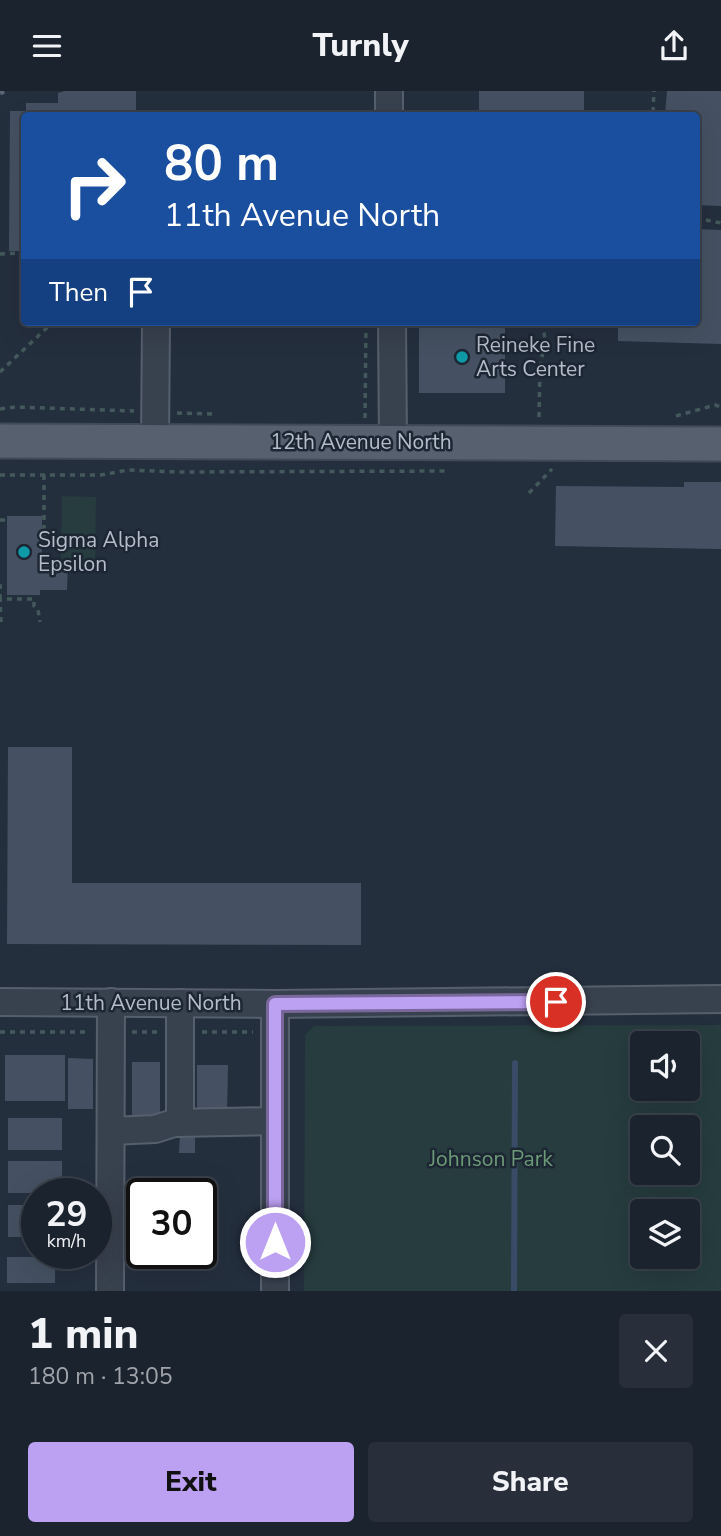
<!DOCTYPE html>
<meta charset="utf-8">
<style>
body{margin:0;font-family:"Nunito Sans",sans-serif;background:#282f3a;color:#f1f3f6;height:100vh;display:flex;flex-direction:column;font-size:26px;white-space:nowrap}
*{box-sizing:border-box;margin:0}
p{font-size:23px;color:#a0a4aa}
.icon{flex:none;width:38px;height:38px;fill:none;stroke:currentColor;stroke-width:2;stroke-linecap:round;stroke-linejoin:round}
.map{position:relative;height:1200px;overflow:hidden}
.drawer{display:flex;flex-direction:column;background:#1b232e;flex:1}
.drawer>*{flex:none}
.guide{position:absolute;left:21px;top:21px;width:679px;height:214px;border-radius:7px;box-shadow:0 7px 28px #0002,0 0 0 2px #39404a;background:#1a4fa0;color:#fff;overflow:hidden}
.controls{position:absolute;left:630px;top:940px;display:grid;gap:14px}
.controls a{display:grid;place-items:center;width:70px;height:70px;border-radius:7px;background:#1b232e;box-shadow:0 7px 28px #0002,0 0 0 2px #39404a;font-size:35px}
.speed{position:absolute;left:21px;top:1087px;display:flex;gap:14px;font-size:35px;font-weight:700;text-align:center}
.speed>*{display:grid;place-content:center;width:91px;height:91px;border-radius:50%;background:#1b232e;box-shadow:0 7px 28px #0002,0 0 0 2px #39404a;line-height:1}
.speed small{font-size:18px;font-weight:400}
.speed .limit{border:4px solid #111;border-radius:10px;background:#fff;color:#111}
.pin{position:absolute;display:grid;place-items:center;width:60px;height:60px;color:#fff;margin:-30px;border:4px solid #fff;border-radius:50%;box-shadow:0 2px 7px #0007}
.me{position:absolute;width:77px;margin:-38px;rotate:0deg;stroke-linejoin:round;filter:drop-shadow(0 0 5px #0008)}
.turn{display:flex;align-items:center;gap:24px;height:147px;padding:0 28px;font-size:32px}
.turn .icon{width:91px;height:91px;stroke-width:2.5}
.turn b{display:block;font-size:49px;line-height:60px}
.then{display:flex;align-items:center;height:66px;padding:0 28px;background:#0003;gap:14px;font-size:26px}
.round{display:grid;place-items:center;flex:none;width:74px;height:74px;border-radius:7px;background:#282f3a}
.head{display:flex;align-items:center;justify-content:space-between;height:119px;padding:0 28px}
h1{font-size:42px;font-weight:800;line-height:52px}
.primary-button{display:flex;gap:14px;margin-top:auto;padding:14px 28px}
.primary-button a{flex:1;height:80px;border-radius:7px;background:#bca0f2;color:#111;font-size:28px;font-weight:800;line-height:80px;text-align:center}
.primary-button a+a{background:#282f3a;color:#f1f3f6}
header{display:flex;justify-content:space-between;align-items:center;height:91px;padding:0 28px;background:#1b232e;font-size:32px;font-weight:800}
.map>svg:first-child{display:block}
.green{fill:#263c3f;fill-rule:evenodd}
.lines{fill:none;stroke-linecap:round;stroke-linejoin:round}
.stream{stroke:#394c67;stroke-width:6}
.building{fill:#455162}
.minor-casing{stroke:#565f6c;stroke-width:30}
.major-casing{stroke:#414a57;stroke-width:37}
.path{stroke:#44595c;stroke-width:3.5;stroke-dasharray:5 5;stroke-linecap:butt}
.minor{stroke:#38414e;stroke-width:26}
.major{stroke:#56606e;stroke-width:33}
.rail{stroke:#5a6575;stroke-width:5;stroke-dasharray:7 7;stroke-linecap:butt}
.route-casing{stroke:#7a689d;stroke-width:18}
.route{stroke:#bca0f2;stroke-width:12}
.culture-dot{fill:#0f9aa8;stroke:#1d2633;stroke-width:2.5}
.labels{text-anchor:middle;stroke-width:5;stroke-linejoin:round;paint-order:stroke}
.poi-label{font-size:21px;fill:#b4bcc9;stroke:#1d2633;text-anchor:start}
.street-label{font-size:21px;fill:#b4bcc9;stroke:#1d2633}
.park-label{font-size:21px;fill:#6b9a76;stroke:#1d2633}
</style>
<header><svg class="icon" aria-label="menu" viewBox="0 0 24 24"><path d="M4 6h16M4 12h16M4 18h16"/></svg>Turnly<svg class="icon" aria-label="share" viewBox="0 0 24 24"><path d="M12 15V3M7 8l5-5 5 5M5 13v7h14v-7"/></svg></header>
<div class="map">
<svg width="721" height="1200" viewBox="0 0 721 1200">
<rect width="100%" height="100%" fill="#242f3e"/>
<!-- green -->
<g class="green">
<polygon points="62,405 96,406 95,470 61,470"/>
<path d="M721 934V1200H304L305 944 314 935ZM642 952H688V998H642ZM642 1036H688V1082H642ZM642 1120H688V1166H642Z"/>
</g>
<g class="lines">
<!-- stream -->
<polyline class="stream" points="514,1200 515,972"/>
</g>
<!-- building -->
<g class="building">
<polygon points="65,0 136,0 136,24 24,24 24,160 9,160 10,20 26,20 26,12 58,12 58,2"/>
<rect x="479" y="0" width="105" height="24"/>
<polygon points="667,0 721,0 721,115 696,114 696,24 665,24"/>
<polygon points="696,138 721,139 721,253 618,250 618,231 696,231"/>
<rect x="419" y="231" width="86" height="71"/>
<polygon points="684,391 721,391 721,458 555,455 556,395 684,396"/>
<polygon points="7,425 42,425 42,469 68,469 67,499 40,499 40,504 7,504"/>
<polygon points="8,656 72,656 72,792 361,792 361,854 7,853"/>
<rect x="5" y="964" width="60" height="46"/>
<polygon points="68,967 93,968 93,1018 68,1018"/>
<rect x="132" y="971" width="28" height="63"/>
<polygon points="197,974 228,974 227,1021 197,1021"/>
<rect x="8" y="1027" width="54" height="32"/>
<polygon points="180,1043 195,1043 195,1062 179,1062"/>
<rect x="8" y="1070" width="54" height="32"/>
<rect x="8" y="1114" width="29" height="32"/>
<rect x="7" y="1166" width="48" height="26"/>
</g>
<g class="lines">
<defs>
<g id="minor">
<polyline points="389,0 389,24"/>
<polyline points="392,231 393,351"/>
<polyline points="155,350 156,231"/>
<polyline points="0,911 275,913 721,908"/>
<polyline points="180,912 180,1032"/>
<polyline points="111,1040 155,1038 174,1032 275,1030"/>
<polyline points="110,1200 111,911"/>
<polyline points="275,1200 275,913"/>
</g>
<polyline id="major" points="0,350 721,353"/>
</defs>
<!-- minor casing -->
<use href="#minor" class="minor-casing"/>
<!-- major casing -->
<use href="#major" class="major-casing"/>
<!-- path -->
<g class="path">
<polyline points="653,21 654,0"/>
<polyline points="696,127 721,132"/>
<polyline points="0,163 21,162 24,164"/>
<polyline points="0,281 53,231"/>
<polyline points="0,318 15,316 134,320"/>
<polyline points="177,322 215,323"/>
<polyline points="676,325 715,314 721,316"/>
<polyline points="539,326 540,276 545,250 543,231"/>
<polyline points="365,327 366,231"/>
<polyline points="0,384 101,384 128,379 178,381 449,380"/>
<polyline points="44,384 44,453"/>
<polyline points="529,402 552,378"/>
<polyline points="0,429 7,429"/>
<polyline points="0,508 0,495 7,495"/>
<polyline points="1,531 0,508 34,508 34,515 38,519 40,531"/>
<polyline points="0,941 89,941"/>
<polyline points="132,941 159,941"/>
<polyline points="202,941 253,941"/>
</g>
<!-- minor -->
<use href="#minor" class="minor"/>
<!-- major -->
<use href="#major" class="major"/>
<!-- rail -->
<polyline class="rail" points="0,2 4,0"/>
</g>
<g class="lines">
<defs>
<polyline id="route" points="275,1151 275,913 556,911"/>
</defs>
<!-- route casing -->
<use href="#route" class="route-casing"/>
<!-- route -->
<use href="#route" class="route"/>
</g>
<!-- markers -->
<g class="culture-dot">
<circle cx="462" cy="266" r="7"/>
<circle cx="24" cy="461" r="7"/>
</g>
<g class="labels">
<!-- poi labels -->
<g class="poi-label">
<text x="476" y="261">Reineke Fine<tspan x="476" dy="24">Arts Center</tspan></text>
<text x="38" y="456">Sigma Alpha<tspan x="38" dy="24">Epsilon</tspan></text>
</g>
<!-- street labels -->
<g class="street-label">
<text x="361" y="358">12th Avenue North</text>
<text x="151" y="919">11th Avenue North</text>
</g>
<!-- park labels -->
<g class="park-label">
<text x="491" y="1075">Johnson Park</text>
</g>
</g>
</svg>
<div class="controls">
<a><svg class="icon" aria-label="sound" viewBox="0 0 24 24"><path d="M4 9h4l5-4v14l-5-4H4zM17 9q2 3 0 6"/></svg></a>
<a><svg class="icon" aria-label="search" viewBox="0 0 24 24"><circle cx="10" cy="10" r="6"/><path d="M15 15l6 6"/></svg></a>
<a><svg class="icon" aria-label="layers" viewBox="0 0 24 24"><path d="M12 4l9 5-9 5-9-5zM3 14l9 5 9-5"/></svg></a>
</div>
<div class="speed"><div>29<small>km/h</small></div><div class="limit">30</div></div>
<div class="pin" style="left:556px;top:911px;background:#d93025"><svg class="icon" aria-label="arrive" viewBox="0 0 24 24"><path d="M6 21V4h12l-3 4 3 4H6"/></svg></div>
<svg class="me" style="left:275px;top:1151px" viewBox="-20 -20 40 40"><circle r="17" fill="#bca0f2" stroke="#fff" stroke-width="3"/><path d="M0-11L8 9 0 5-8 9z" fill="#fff"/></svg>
<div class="guide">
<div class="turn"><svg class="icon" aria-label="right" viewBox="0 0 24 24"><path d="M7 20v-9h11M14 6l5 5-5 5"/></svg><div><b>80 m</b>11th Avenue North</div></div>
<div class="then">Then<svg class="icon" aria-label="arrive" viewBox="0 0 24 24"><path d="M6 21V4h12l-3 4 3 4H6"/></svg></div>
</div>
</div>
<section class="drawer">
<div class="head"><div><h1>1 min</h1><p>180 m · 13:05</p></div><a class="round"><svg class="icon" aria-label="close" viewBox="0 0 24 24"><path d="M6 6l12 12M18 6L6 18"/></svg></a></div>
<div class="primary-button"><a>Exit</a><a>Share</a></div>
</section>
